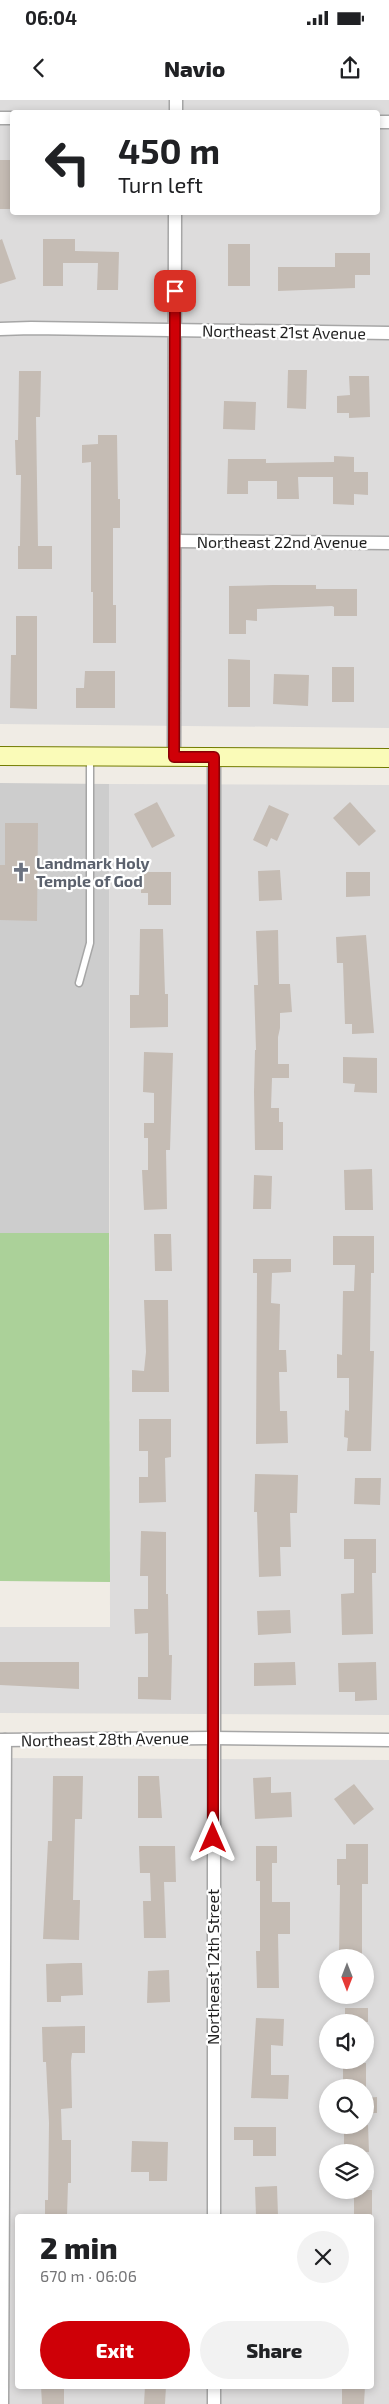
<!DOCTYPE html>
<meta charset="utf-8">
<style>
body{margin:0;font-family:"Exo 2",sans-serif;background:#f2f2f2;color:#202124;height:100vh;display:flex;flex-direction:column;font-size:19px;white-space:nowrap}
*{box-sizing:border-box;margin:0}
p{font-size:16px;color:#757577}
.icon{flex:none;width:28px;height:28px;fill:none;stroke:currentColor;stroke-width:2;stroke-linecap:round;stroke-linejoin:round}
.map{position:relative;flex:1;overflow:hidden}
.drawer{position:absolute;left:15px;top:2114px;width:359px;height:175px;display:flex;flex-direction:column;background:#fff;border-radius:5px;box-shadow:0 2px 8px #0003}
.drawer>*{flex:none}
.banner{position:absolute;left:10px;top:10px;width:370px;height:105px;border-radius:5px;box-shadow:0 2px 8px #0003;background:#fff;color:#202124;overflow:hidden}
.needle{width:32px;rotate:180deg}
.buttons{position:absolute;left:319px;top:1849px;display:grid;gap:10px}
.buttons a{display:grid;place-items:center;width:55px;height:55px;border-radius:50%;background:#fff;box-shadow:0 2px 8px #0003;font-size:25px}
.pin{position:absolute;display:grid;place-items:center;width:42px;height:42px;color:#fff;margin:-21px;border-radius:10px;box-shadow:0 2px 8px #0006}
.me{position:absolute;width:55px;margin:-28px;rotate:0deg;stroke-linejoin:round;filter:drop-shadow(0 0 4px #0008)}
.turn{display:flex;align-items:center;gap:18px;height:105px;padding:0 25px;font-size:22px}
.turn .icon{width:65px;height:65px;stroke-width:2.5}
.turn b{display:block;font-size:35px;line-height:42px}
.round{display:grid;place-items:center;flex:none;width:52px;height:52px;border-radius:26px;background:#f2f2f2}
.summary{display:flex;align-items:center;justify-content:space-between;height:85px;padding:0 25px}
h1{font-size:30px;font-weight:800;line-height:38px}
.cta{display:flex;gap:10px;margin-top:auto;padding:10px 25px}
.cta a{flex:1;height:58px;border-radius:30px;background:#cf0007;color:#fff;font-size:20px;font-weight:800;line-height:58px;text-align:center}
.cta a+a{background:#f2f2f2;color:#202124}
.status{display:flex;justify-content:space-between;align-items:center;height:35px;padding:0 25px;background:#fff;direction:ltr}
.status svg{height:14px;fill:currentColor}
header{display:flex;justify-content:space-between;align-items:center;height:65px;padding:0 25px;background:#fff;font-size:22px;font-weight:800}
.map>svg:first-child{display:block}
.residential{fill:#dddcdc;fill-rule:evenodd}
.religious{fill:#cdcdcd}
.forest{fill:#abd199}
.building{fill:#c5bcb4}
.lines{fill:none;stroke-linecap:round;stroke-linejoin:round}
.service-casing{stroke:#a6a6a6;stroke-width:9}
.minor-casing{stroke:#a6a6a6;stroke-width:15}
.secondary-casing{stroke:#727b01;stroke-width:20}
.service{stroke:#fff;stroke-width:6}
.minor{stroke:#fff;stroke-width:12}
.secondary{stroke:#fafbb8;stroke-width:18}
.route-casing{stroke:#870005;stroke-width:12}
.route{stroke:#cf0007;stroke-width:9}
.labels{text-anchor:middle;stroke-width:4.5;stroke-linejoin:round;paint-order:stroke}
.street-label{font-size:16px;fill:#1f1f1f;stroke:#fff}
.worship-label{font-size:16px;font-weight:bold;fill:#5b616d;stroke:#fff;text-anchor:start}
</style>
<div class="status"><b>06:04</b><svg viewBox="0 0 49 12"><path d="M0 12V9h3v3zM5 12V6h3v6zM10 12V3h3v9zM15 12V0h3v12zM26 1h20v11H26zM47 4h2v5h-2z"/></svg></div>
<header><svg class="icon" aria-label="back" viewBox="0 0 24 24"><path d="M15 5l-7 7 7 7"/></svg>Navio<svg class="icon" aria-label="share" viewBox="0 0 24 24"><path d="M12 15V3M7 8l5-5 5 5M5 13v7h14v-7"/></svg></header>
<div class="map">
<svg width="389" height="2304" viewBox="0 0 389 2304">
<rect width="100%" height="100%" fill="#f0ece5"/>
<!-- residential -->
<g class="residential">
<path d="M0 0H389V628L0 624ZM12 12H378V112H12Z"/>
<polygon points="109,684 389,685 389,1615 0,1613 0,1527 110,1527"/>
<path d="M0 1658 389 1660V2304H0ZM328 1858H365V1895H328ZM328 1922H365V1960H328ZM328 1988H365V2025H328ZM328 2052H365V2090H328ZM18 2116H371V2286H18Z"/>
</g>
<!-- religious -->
<polygon class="religious" points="0,683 109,684 109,1133 0,1133"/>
<!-- forest -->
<polygon class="forest" points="0,1133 109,1133 110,1482 0,1481"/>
<!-- building -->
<g class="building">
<rect x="0" y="60" width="12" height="49"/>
<polygon points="2,139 16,179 0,184 0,140"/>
<polygon points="43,139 75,139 75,151 119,152 118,190 97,190 98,163 63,163 63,186 43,186"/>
<rect x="228" y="144" width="22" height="42"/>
<polygon points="335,153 370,153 370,175 355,175 355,188 278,191 278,167 335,167"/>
<polygon points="288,270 307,270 306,309 287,308"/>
<polygon points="19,271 41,271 40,317 36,317 38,446 52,446 52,469 18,469 18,446 20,446 21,375 16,375 15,340 18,340"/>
<polygon points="349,276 369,276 370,317 349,318 349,313 337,313 337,296 350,295"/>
<polygon points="224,301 256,302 255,330 223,329"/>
<polygon points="98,335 117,335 118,399 120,399 120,428 113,428 113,505 116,505 116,543 93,543 93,492 91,492 91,362 82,363 82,345 98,344"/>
<polygon points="334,356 354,357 354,372 368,372 368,395 354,394 354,405 333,404 333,377 298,377 299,399 277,399 277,381 248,381 248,394 227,394 228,359 266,359 266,363 334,362"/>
<polygon points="273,485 316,485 316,489 357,489 357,516 334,516 334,507 332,506 257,509 257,521 246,520 246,534 229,534 229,486"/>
<polygon points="16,516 37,516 37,609 10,608 11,555 16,555"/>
<polygon points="228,559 250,560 250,607 228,607"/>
<rect x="332" y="567" width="22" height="35"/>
<polygon points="85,571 115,571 115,608 76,608 76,588 84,588"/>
<polygon points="274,574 309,575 308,606 273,604"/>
<polygon points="157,702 175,736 152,748 134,714"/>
<polygon points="350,702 376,731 359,746 333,718"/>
<polygon points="269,705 289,714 277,741 271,738 267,747 253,740"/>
<polygon points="5,723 38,723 37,821 0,820 0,765 5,765"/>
<polygon points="280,770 282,800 259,801 258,771"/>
<polygon points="141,772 171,772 171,805 148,805 148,793 141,793"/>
<polygon points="346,772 370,772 370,796 346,797"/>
<polygon points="140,829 163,829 165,894 168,894 168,927 130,928 130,895 139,895"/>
<polygon points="278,830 279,884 290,884 292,912 280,913 280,928 278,937 278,964 289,964 289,978 272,978 271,1008 279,1008 279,1022 283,1022 283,1050 255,1050 254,992 255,950 256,950 254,885 258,885 256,831"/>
<polygon points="366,835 374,933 352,934 352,924 345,924 343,863 337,863 336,837"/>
<polygon points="144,952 173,953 170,1050 166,1050 167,1109 144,1110 142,1070 148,1070 148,1038 144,1038 144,1023 154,1023 154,993 143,992"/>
<polygon points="343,957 377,958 377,993 354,992 355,984 343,983"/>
<polygon points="372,1069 373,1110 345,1110 344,1070"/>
<polygon points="254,1075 272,1076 271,1109 253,1109"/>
<polygon points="154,1134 171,1134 172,1171 155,1171"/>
<polygon points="333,1136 374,1136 374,1173 371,1173 370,1251 374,1251 371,1351 347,1351 348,1338 344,1337 345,1310 349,1311 349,1278 337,1278 337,1254 342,1255 343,1191 354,1191 355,1165 333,1165"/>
<polygon points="253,1159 291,1159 291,1172 272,1173 271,1203 280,1204 279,1250 286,1250 287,1272 279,1272 280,1311 287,1311 288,1343 256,1344 257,1173 253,1173"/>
<polygon points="144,1200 168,1200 169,1292 132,1292 132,1270 144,1271 146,1252"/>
<polygon points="139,1319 171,1319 171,1357 165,1358 166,1402 139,1403 139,1377 148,1377 148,1351 139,1351"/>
<polygon points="255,1374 298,1375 297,1413 290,1413 291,1447 280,1447 281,1476 259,1477 257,1412 254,1412"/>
<polygon points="355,1378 381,1378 380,1405 354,1404"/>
<polygon points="141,1431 166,1432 166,1494 168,1494 169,1555 172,1555 171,1600 138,1599 138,1577 148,1577 148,1533 135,1534 134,1509 148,1509 148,1476 140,1476"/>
<polygon points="344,1439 376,1439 376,1473 372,1473 373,1534 342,1535 341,1494 354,1493 354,1459 344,1459"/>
<polygon points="290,1510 291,1533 258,1535 257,1511"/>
<polygon points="0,1562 79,1562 79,1589 0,1585"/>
<polygon points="295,1562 296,1585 254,1586 254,1563"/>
<polygon points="376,1562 377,1600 355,1601 355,1592 339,1592 338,1563"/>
<polygon points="53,1676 83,1676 82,1719 75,1719 73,1800 80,1800 79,1840 43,1839 48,1741 52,1741"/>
<polygon points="138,1676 159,1676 162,1718 138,1718"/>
<polygon points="271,1677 271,1693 291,1692 292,1717 255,1719 253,1678"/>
<polygon points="354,1684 374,1709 354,1725 334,1699"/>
<polygon points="346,1744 368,1744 368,1784 362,1784 362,1858 339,1858 340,1785 337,1785 337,1759 346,1759"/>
<polygon points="139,1746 175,1746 176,1782 164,1782 166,1838 144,1838 143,1801 151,1801 150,1773 140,1773"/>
<polygon points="256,1746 277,1746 277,1763 272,1763 272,1802 290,1802 290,1834 278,1834 279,1888 257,1888 256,1851 260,1851 260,1781 256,1781"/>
<polygon points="73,1863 82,1863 83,1895 61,1896 61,1902 47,1902 46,1864"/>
<polygon points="169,1870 170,1902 147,1903 148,1871"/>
<rect x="345" y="1908" width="23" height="14"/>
<polygon points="256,1918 284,1919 283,1946 271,1945 271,1975 289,1975 288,1999 251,1998"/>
<polygon points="85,1926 85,1953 72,1953 71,1961 72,2008 61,2009 62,2040 71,2040 71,2083 68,2083 67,2116 45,2116 45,2100 48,2100 49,2023 46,1962 43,1962 42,1927"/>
<rect x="343" y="1963" width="23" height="25"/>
<polygon points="377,1997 377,2013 365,2013 365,1998"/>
<polygon points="344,2025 368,2025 369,2052 353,2052 353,2049 344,2049"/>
<polygon points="234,2027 276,2027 276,2056 253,2056 253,2040 234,2040"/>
<polygon points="132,2041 168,2042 167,2081 149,2081 149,2072 131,2072"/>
<polygon points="277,2086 278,2116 256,2116 255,2087"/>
<rect x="354" y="2090" width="18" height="26"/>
<polygon points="41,2286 64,2286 64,2304 42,2304"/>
<polygon points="145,2286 166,2286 165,2304 144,2304"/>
<polygon points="342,2286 365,2286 364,2304 342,2304"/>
</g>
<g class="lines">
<defs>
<polyline id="service" points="79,883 90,843 90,658"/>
<g id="minor">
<polyline points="176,0 176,12"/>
<polyline points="0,18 12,18"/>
<polyline points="378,22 389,22"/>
<polyline points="0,229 31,228 389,233"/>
<polyline points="175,441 389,443"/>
<polyline points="174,657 175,112"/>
<polyline points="0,1640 212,1638 389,1640"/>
<polyline points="214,2116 214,657"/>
<polyline points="214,2286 214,2304"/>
<polyline points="2,2304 5,1640"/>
</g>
<polyline id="secondary" points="0,656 389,658"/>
</defs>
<!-- service casing -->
<use href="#service" class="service-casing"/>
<!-- minor casing -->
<use href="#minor" class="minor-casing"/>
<!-- secondary casing -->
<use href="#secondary" class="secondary-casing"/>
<!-- service -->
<use href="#service" class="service"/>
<!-- minor -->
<use href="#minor" class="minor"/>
<!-- secondary -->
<use href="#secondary" class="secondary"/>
</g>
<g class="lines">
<defs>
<polyline id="route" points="175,191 174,657 214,657 213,1738"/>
</defs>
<!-- route casing -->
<use href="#route" class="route-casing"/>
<!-- route -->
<use href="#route" class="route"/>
</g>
<!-- icons -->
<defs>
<symbol id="church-bare" viewBox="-9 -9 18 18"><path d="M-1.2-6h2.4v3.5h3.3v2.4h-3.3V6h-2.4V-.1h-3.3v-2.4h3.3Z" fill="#6b7280" stroke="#fff" stroke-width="2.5" paint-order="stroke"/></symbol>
</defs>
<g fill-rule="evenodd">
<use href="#church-bare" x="7" y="758" width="28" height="28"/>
</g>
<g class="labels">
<!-- street labels -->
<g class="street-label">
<text transform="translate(284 232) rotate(1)" y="6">Northeast 21st Avenue</text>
<text x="282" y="448">Northeast 22nd Avenue</text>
<text transform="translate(105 1639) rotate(-1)" y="6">Northeast 28th Avenue</text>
<text transform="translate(213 1867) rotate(-90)" y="6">Northeast 12th Street</text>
</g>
<!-- worship labels -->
<g class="worship-label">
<text x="36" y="769">Landmark Holy<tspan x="36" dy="18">Temple of God</tspan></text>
</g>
</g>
</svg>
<div class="buttons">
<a><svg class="needle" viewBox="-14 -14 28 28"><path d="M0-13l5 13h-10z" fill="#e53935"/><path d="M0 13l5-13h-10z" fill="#757577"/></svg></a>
<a><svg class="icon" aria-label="sound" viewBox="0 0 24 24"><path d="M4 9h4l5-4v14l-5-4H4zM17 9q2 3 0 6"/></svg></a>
<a><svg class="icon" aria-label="search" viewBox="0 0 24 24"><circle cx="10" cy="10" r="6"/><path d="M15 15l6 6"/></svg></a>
<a><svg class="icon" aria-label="layers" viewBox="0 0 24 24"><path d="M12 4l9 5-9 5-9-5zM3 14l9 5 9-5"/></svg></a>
</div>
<div class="pin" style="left:175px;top:191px;background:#d93025"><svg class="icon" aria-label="arrive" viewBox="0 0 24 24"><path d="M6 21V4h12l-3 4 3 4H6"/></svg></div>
<svg class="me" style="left:213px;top:1738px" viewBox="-20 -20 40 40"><path d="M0-17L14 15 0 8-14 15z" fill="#cf0007" stroke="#fff" stroke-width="4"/></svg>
<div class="banner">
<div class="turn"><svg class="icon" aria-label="left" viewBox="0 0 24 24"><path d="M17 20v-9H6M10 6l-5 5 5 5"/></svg><div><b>450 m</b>Turn left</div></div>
</div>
<section class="drawer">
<div class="summary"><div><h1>2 min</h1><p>670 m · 06:06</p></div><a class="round"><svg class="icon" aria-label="close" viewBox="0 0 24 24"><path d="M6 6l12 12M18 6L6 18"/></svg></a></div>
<div class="cta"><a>Exit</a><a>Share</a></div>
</section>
</div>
